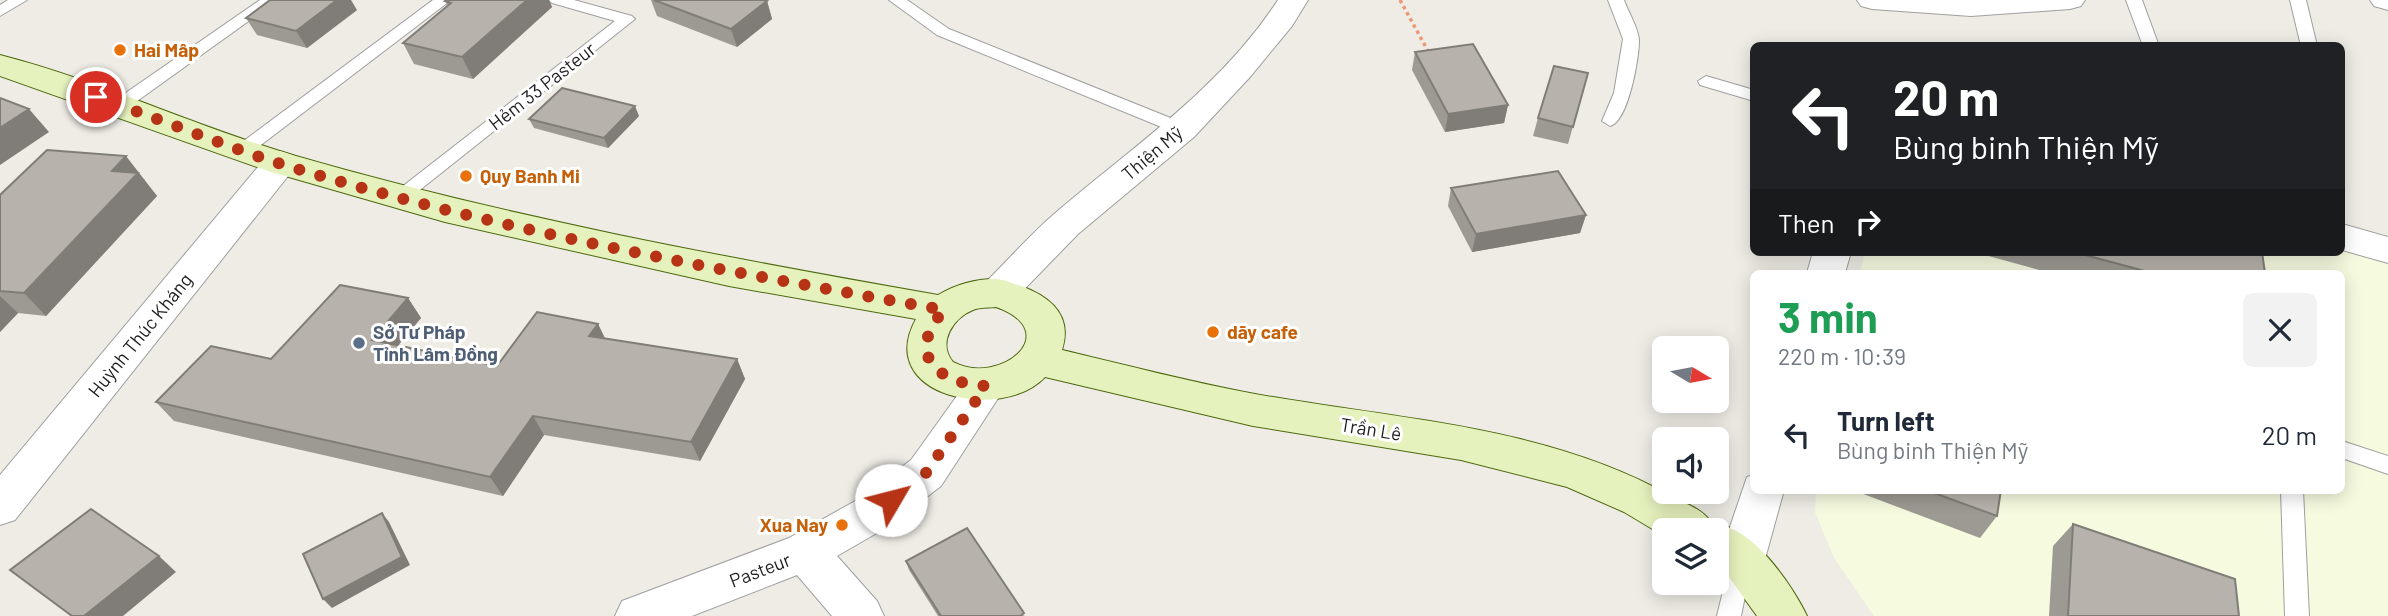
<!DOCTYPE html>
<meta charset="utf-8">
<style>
body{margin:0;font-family:Barlow,sans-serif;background:#f2f2f3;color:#1f2937;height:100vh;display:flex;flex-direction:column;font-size:26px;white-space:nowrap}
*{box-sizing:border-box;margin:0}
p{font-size:23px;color:#747a83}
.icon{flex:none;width:38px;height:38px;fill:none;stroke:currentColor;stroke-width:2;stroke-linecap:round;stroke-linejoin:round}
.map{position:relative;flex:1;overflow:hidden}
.panel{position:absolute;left:1750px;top:270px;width:595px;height:224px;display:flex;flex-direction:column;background:#fff;border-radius:10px;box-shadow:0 4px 18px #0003}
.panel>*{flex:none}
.hud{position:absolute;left:1750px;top:42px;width:595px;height:214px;border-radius:10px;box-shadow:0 4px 18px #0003;background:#202124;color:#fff;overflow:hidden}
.needle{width:46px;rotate:100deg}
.buttons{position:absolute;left:1652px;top:336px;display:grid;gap:14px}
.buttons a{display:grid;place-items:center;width:77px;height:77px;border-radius:10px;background:#fff;box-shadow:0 4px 18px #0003;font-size:35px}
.pin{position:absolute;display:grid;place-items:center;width:60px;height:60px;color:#fff;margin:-30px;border:4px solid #fff;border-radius:50%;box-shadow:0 2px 7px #0007}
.me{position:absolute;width:77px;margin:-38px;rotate:53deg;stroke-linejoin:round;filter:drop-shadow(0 0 5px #0008)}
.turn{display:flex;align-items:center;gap:24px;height:147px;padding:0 28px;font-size:32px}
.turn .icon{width:91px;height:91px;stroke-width:2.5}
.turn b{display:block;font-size:49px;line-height:60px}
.then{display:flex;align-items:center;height:66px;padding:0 28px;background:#0003;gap:14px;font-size:26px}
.round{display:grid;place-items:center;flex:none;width:74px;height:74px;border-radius:10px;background:#f2f2f3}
.headline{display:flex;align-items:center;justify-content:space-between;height:119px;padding:0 28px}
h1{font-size:42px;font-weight:700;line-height:52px;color:#1e9e55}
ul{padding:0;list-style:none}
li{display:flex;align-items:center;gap:21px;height:91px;padding:0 28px}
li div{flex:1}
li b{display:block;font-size:26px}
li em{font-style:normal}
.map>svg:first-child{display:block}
.education{fill:#f6fbe0}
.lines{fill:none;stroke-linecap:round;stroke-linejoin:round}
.lane-casing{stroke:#9f9f9f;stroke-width:2}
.street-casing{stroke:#9f9f9f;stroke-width:2}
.secondary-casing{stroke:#4f6910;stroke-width:2}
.path{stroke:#eb9a79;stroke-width:3.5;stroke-dasharray:3.5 3.5;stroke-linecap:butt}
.lane{fill:#fff;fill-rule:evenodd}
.street{fill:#fff;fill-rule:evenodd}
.secondary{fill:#e6f2be;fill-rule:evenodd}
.wall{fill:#9d9993}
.shaded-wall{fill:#807d78}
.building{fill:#b7b2ab;stroke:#807d78;stroke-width:2}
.route{stroke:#b63315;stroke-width:12;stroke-dasharray:0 21.6}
.food-dot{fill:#e8710a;stroke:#fff;stroke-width:2.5}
.service-dot{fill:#5c6f8a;stroke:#fff;stroke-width:2.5}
.labels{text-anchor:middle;stroke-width:6;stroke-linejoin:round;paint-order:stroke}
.food-label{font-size:19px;font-weight:bold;fill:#c56008;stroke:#fff;text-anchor:start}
.street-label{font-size:19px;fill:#1e1e1e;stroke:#fff}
.service-label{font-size:19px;font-weight:bold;fill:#4e5e75;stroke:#fff;text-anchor:start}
</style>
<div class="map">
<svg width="2388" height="616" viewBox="0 0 2388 616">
<rect width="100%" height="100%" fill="#eeece5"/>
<!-- education -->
<polygon class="education" points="2342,250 2388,263 2388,616 1874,616 1834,558 1815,512 1816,490 2342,490 2342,273 1860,273 1865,252"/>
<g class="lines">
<defs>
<g id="lane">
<polygon points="8,0 27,0 0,16 0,5"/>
<polygon points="260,0 278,0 126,109 114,109 112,105 114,101"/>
<polygon points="433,0 451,0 249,154 237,154 234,150 237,146"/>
<polygon points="549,0 574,0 632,16 635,19 406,201 394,201 391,197 394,193 615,21 552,3"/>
<polygon points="889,0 907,0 949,29 1188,125 1190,129 1182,135 1176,133 937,35"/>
<path d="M1608 0H1624C1628 12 1639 29 1639 41 1639 59 1628 122 1610 126L1602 121 1614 93 1623 39Z"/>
<polygon points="2126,0 2142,0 2159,46 2143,46"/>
<polygon points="2290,0 2306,0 2317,46 2301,46"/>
<polygon points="1706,76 1754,90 1754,101 1700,85 1698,81"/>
<polygon points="2342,441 2388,456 2388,474 2342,458"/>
<polygon points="2281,490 2303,490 2309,616 2285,616"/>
<polygon points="1741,552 1749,555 1752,562 1741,616 1717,616 1730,562 1733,555"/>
</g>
<g id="street">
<path d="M1278 0H1308L1292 26 1250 77 1194 137 1078 234 1011 303 998 307 985 303 979 293 985 283C1007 261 1029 236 1053 215 1132 147 1220 89 1278 0Z"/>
<polygon points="1857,0 2085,0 2081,6 2070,9 1971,16 1872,9 1861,6"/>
<polygon points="2370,0 2388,0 2388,10 2374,6"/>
<polygon points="280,151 292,155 297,163 292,171 15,520 0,525 0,475 268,155"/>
<polygon points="2342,224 2388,237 2388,263 2342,250"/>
<polygon points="1813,252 1851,252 1845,273 1807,273"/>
<polygon points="986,370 1000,375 1006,386 941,486 889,526 837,556 877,601 884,616 832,616 797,575 692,616 615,616 622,601 789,538 857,500 911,460 972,375"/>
<polygon points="1754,475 1754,490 1784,490 1765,559 1758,573 1742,579 1726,573 1719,559 1747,477"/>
</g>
<path id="secondary" d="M0 55C101 81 196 127 296 156 507 217 722 257 938 295 955 285 975 279 995 279 1004 279 1013 284 1021 286 1051 297 1073 316 1062 350 1126 365 1190 382 1255 394 1394 419 1545 425 1671 496 1686 504 1706 510 1713 526 1749 520 1794 588 1807 616H1757L1726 573 1717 567V530H1664V536L1624 512 1567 487 1461 460 1253 426 1045 377C1002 423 873 397 916 319L729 286 445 222 268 171 0 76ZM996 307C1066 332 1000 387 953 362 937 343 953 318 973 310 980 307 989 308 996 307Z"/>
</defs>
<!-- lane casing -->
<use href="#lane" class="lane-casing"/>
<!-- street casing -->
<use href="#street" class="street-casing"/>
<!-- secondary casing -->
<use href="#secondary" class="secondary-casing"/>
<!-- path -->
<polyline class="path" points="1400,0 1428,51"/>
<!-- lane -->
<use href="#lane" class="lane"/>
<!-- street -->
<use href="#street" class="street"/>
<!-- secondary -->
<use href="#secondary" class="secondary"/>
</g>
<!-- wall -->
<g class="wall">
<polygon points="447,0 549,0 552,7 473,79 414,64 403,43 448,6 445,1"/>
<polygon points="651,0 763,0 767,1 772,19 737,47 657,16"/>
<polygon points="357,10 307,48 257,35 246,18"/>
<polygon points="1415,52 1508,105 1504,123 1445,132 1412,70"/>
<polygon points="1588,73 1568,144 1533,136 1538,118"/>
<polygon points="639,116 608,148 534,128 529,119"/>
<polygon points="145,179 144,180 157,196 46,316 18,313 0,332 0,195"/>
<polygon points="1451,188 1586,215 1580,233 1472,252 1448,206"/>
<polygon points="1974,252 2262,252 2265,273 2050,273"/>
<polygon points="408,298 421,318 398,345 497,366 598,324 605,338 737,359 745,379 700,461 544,435 503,496 174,421 156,402 271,359"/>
<polygon points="1859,490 2001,490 1997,516 1980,538 1858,492"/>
<polygon points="2073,524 2239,616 2049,616 2053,546"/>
<polygon points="906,561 1025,616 938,616 909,570"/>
</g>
<!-- shaded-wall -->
<g class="shaded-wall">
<polygon points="337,0 351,0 357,10 307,48 296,31"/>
<polygon points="527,0 549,0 552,7 473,79 462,57"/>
<polygon points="767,1 772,19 737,47 731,29"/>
<polygon points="1508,105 1504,123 1445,132 1448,114"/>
<polygon points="635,106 639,116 608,148 604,138"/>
<polygon points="29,109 49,132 0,165 0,128"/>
<polygon points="126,156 157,196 46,316 24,293 112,171"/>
<polygon points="1586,215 1580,233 1472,252 1476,234"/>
<polygon points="0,296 18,313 0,332"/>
<polygon points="408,298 421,318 386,360 372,340"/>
<polygon points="598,324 607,343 589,336"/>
<polygon points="737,359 745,379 700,461 691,442"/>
<polygon points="533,416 544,435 503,496 490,477"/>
<polygon points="382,513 389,522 410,565 332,608 323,599"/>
<polygon points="159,556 176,572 123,616 84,616"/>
</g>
<!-- building -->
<g class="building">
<polygon points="270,0 337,0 296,31 246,18"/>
<polygon points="447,0 527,0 462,57 403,43 451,3 445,1"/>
<polygon points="654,0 763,0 767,1 731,29"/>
<polygon points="1473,44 1508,105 1448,114 1415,52"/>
<polygon points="1554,66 1588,73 1573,127 1538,118"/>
<polygon points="562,88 635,106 604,138 529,119"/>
<polygon points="0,98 29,109 0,128"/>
<polygon points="47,150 126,156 112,171 138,173 24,293 0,291 0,195"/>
<polygon points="1558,171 1586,215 1476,234 1451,188"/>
<polygon points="2074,252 2262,252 2265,273 2152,273"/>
<polygon points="340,285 408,298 372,340 497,366 537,312 598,324 589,336 737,359 691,442 533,416 490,477 156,402 211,346 271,359"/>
<polygon points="1926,490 2001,490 1997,516"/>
<polygon points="91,509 159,556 84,616 72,616 10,570"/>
<polygon points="382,513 402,557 323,599 303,554"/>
<polygon points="2073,524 2235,579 2239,616 2068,616"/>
<polygon points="967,528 1024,613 1020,616 941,616 906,561"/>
</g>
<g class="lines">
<!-- route -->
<path class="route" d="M96 97C158 118 219 144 281 164 497 231 721 270 944 310 905 354 936 383 986 386L926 473 891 500"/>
</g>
<!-- markers -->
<g class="food-dot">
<circle cx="120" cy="50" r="7"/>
<circle cx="466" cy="176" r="7"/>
<circle cx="1213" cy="332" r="7"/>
<circle cx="842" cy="525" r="7"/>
</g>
<circle class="service-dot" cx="359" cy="343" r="7"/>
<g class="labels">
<!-- food labels -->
<g class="food-label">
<text x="134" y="57">Hai Mâp</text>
<text x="480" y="183">Quy Banh Mi</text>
<text x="1227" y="339">dãy cafe</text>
<text x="828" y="532" text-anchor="end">Xua Nay</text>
</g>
<!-- street labels -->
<g class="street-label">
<text transform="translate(542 86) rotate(-38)" y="7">Hẻm 33 Pasteur</text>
<text transform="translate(1152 153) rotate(-40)" y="7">Thiện Mỹ</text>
<text transform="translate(140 335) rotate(-51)" y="7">Huỳnh Thúc Kháng</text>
<text transform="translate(1371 429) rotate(9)" y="7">Trần Lê</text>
<text transform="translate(760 570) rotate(-21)" y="7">Pasteur</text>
</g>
<!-- service labels -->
<g class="service-label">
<text x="373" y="339">Sở Tư Pháp<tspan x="373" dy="22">Tỉnh Lâm Đồng</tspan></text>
</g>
</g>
</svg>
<div class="buttons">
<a><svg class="needle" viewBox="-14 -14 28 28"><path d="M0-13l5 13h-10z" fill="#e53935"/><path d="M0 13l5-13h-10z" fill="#747a83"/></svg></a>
<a><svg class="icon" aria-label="sound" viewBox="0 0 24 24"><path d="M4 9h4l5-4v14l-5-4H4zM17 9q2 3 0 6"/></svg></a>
<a><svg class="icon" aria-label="layers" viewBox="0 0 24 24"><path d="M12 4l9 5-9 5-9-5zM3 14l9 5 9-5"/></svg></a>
</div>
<div class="pin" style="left:96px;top:97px;background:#d93025"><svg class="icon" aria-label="arrive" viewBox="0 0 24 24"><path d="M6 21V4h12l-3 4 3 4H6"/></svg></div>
<svg class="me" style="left:891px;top:500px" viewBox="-20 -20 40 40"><circle r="19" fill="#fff"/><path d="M0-13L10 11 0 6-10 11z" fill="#b63315"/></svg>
<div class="hud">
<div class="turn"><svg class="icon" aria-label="left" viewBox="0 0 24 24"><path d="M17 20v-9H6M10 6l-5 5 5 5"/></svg><div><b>20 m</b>Bùng binh Thiện Mỹ</div></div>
<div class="then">Then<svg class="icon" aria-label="right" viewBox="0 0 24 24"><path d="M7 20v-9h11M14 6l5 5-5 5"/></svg></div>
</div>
<section class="panel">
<div class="headline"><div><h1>3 min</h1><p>220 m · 10:39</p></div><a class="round"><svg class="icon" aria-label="close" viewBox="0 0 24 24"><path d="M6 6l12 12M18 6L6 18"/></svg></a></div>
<ul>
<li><svg class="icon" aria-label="left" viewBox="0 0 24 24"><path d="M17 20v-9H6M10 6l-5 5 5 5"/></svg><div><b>Turn left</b><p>Bùng binh Thiện Mỹ</p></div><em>20 m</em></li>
</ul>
</section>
</div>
